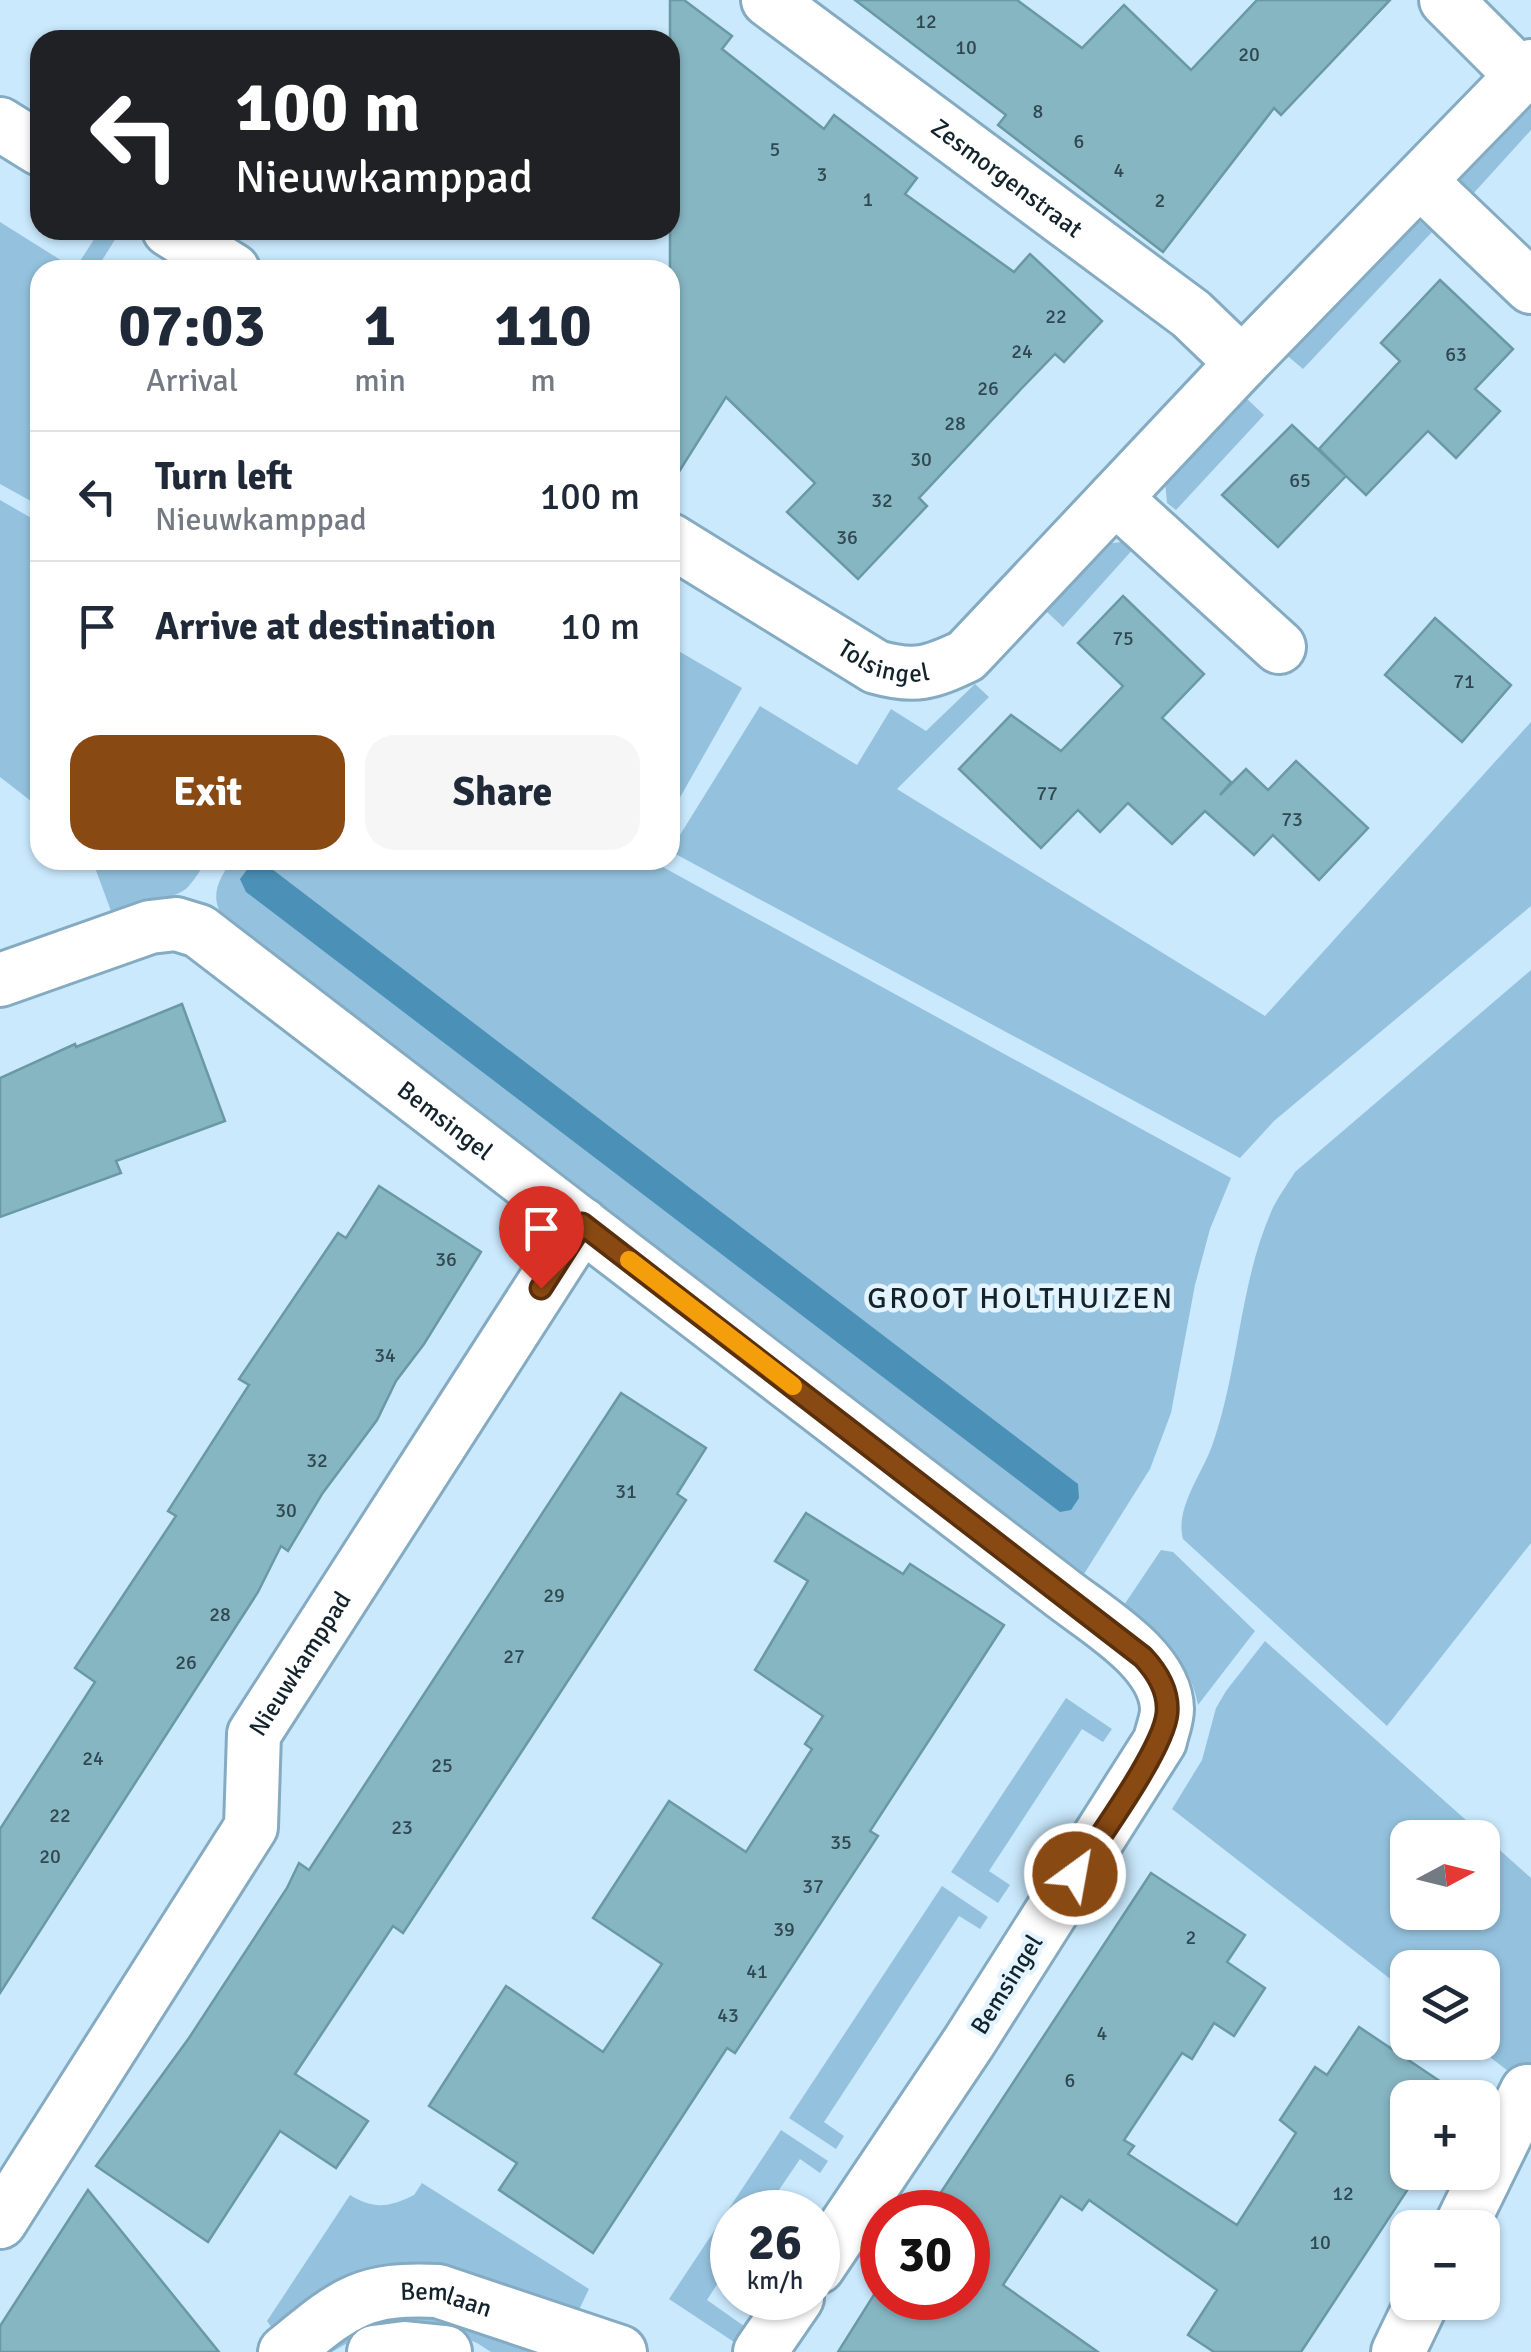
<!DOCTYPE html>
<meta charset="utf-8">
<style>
body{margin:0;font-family:Signika,sans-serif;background:#f6f6f7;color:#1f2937;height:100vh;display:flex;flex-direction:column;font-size:38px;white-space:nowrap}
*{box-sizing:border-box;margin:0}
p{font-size:32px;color:#747a83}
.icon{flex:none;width:55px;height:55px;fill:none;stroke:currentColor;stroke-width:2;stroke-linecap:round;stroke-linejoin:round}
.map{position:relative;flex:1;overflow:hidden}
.sheet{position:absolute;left:30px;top:260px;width:650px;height:610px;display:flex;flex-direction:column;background:#fff;border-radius:30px;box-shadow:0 2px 8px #0004}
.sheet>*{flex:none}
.hud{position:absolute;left:30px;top:30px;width:650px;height:210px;border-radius:30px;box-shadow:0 2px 8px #0004;background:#202124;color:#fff;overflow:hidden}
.needle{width:65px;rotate:83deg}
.controls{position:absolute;left:1390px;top:1820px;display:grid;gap:20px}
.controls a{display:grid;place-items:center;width:110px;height:110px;border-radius:20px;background:#fff;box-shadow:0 2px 8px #0004;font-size:50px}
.speed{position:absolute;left:710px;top:2190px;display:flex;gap:20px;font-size:50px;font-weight:700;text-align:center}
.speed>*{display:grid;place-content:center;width:130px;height:130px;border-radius:50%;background:#fff;box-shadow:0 2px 8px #0004;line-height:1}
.speed small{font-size:25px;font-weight:400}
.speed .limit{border:15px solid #d22;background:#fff;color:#111}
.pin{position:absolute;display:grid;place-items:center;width:85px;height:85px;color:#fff;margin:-102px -42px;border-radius:50% 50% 50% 0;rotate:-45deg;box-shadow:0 0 10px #0007}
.pin .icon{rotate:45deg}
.me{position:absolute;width:110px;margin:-55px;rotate:32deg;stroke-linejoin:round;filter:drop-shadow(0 0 8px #0008)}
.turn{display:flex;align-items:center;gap:35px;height:210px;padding:0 40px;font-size:45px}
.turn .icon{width:130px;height:130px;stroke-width:2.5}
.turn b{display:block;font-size:70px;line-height:85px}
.eta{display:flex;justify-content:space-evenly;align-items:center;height:170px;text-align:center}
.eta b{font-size:60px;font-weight:700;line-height:70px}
.cta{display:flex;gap:20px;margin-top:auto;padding:20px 40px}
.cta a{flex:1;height:115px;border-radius:30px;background:#894912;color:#fff;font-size:40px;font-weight:700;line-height:115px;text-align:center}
.cta a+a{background:#f6f6f7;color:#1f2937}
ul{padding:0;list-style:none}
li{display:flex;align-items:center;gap:30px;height:130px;padding:0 40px;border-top:2px solid #e0e1e3}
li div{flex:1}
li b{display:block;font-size:38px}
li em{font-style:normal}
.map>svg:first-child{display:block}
.green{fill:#94c2de;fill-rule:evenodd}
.water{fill:#4b90b6}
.building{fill:#86b6c2;stroke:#6999a4;stroke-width:2.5}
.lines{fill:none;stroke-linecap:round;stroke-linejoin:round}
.street-casing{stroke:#84abc2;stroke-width:58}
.street{stroke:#fff;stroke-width:52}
.route-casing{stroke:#592f0c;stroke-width:25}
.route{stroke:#894912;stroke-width:18}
.slow{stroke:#f59e0b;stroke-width:18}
.labels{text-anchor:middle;stroke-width:9;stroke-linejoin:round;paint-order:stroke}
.number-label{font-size:20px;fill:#304852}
.street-label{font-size:25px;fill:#13232c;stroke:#e4f4fe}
.quarter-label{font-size:30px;letter-spacing:2.5px;fill:#13232c;stroke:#e4f4fe}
</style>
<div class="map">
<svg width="1531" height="2352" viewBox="0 0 1531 2352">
<rect width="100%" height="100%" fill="#cae9fd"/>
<!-- green -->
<g class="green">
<polygon points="1531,94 1531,130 1472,195 1461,185 1461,166"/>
<polygon points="0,222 75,269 100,230 121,230 96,270 40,270 40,506 0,484"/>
<polygon points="1409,222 1421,222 1432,232 1303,369 1284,353"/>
<polygon points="1244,396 1264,415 1176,510 1167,503 1165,481"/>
<polygon points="0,500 40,523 40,808 0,777"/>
<polygon points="1128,541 1135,547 1063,627 1046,611 1106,544"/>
<polygon points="670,646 742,688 670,815"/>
<polygon points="975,684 989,697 897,789 1265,1016 1531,722 1531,906 1274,1121 1240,1158 670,851 760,706 857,765 891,709 926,731"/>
<path d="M105 860H207C201 869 195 879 188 887 176 900 131 904 111 911L94 865Z"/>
<path d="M232 860H650L1231 1178 1210 1229 1195 1285 1171 1413 1150 1469 1084 1574 223 917C209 896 219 879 232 860Z"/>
<path d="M1531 970V1543L1387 1726 1183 1539C1175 1508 1201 1476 1212 1446 1239 1370 1239 1286 1271 1212 1277 1198 1287 1185 1295 1172Z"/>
<path d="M1161 1550 1173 1552 1255 1631 1198 1705C1189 1656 1159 1639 1122 1608Z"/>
<path d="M1265 1641 1531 1878V2089L1472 2043 1482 2042V1968H1408L1407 1992 1172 1809 1202 1760 1216 1708 1226 1691ZM1408 1838H1482V1912H1408Z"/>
<polygon points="1066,1698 1112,1729 1103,1742 1082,1729 989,1871 1010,1885 998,1903 951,1872"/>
<polygon points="942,1886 988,1917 980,1929 959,1916 824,2122 844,2136 836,2149 789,2118"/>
<polygon points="781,2130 828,2161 820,2173 800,2159 764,2212 732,2212 732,2261 707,2300 744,2326 734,2342 669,2299"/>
<path d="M422 2183 589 2289 575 2318 438 2270 276 2334 267 2321 350 2195C374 2210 390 2207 414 2195Z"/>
<polygon points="434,2310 560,2352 491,2352 477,2343 447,2331 356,2338 332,2352 311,2352 346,2324"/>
</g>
<!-- water -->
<polygon class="water" points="252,863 268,866 1078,1484 1079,1498 1071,1510 1060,1512 246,892 240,879"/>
<!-- building -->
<g class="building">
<polygon points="670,0 684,0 732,36 722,49 824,129 834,115 917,178 905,194 1014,272 1030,254 1102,321 1064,362 1055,354 1021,389 919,498 927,506 858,579 787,512 815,483 726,397 670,486"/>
<polygon points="855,0 1017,0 1082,48 1124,5 1191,70 1257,0 1390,0 1281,115 1274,108 1163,252 998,125 1006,115"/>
<polygon points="1440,280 1513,349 1475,389 1500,411 1456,458 1428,431 1366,495 1346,476 1278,547 1222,495 1292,425 1345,475 1319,449 1400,361 1381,343"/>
<polygon points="1123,596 1204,674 1162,718 1231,782 1220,795 1246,769 1268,790 1296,761 1368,828 1319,880 1273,835 1254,855 1205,811 1172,844 1128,803 1100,832 1078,810 1041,848 959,769 1011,715 1061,751 1123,686 1078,643"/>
<polygon points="1435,618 1511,685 1462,742 1385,675"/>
<polygon points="182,1004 225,1121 116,1161 121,1173 0,1217 0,1078 75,1044 76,1047"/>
<polygon points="379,1186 481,1252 424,1344 396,1381 377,1420 322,1494 288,1551 281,1546 258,1592 0,1993 0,1829 95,1682 75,1668 176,1516 168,1511 249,1385 239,1379 338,1233 346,1238"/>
<polygon points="621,1393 706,1448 677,1494 686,1500 403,1933 393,1926 295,2074 368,2121 336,2168 280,2131 208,2242 96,2166 189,2038 287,1888 299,1863 309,1870"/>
<polygon points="806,1513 903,1574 910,1564 1004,1625 870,1831 878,1836 735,2053 727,2048 593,2253 499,2190 517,2163 429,2106 506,1986 603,2052 662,1964 593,1918 669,1801 746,1852 812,1749 805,1744 823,1716 755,1670 808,1581 775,1561"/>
<polygon points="1151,1873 1245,1935 1227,1962 1265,1988 1234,2036 1214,2023 1192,2059 1182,2053 1124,2140 1134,2146 1128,2154 1237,2225 1296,2133 1280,2120 1315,2067 1327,2075 1359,2027 1465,2098 1408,2098 1408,2189 1301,2352 1214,2352 1188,2335 1217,2290 1089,2200 1082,2210 1061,2196 1003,2285 1098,2352 838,2352 882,2282 882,2298 968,2298 968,2212 928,2212"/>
<polygon points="88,2190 219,2352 0,2352 0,2326"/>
</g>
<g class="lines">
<defs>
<g id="street">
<path id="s1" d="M768 0 1191 314 1242 363"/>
<polyline points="1446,0 1522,76"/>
<polyline points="0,124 40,149"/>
<polyline points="1420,181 1531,287"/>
<polyline points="169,230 233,270"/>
<polyline points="1115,498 1279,647"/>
<path id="s2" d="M670 540 876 667C915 678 930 673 966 656L1242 363 1531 66"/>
<path id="s3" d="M0 980 150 927 176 924 199 931 1057 1589C1093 1618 1166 1658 1167 1709 1167 1720 1162 1731 1160 1741L969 2042 818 2267"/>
<path id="s4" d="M0 2222 251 1827 254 1734 582 1224"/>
<polyline points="1460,2228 1527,2091"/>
<path id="s5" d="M285 2352C343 2305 360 2287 438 2291L620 2352"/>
<polyline points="374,2352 405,2348 445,2352"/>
<polyline points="760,2352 797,2298"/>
<polyline points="1398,2352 1422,2302"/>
</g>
</defs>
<!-- street casing -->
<use href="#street" class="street-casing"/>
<!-- street -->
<use href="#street" class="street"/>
</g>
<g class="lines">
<defs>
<path id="route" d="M541 1288 582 1224 1143 1657C1157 1672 1169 1691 1167 1713 1164 1749 1097 1840 1075 1874"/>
</defs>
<!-- route casing -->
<use href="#route" class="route-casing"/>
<!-- route -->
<use href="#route" class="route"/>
<!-- slow -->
<polyline class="slow" points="629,1260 793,1386"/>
</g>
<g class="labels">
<!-- number labels -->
<g class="number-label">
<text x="926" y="28">12</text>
<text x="966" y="54">10</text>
<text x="1249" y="61">20</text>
<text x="1038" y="118">8</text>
<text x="1079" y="148">6</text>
<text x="775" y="156">5</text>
<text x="1119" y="177">4</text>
<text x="822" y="181">3</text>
<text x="868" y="206">1</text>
<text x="1160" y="207">2</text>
<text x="1056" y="323">22</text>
<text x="1022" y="358">24</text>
<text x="1456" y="361">63</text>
<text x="988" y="395">26</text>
<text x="955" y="430">28</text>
<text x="921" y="466">30</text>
<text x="1300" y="487">65</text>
<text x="882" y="507">32</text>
<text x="847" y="544">36</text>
<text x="1123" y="645">75</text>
<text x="1464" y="688">71</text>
<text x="1047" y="800">77</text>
<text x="1292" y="826">73</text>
<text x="446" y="1266">36</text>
<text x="385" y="1362">34</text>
<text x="317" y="1467">32</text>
<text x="626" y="1498">31</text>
<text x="286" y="1517">30</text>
<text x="554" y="1602">29</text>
<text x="220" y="1621">28</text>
<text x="514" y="1663">27</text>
<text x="186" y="1669">26</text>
<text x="93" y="1765">24</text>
<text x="442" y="1772">25</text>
<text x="60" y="1822">22</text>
<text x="402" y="1834">23</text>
<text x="841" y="1849">35</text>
<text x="50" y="1863">20</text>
<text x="813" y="1893">37</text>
<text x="784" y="1936">39</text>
<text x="1191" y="1944">2</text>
<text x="757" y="1978">41</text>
<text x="728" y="2022">43</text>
<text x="1102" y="2040">4</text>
<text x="1070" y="2087">6</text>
<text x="1343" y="2200">12</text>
<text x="1320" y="2249">10</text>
</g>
<!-- street labels -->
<g class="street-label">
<text dy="9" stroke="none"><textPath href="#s1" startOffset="298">Zesmorgenstraat</textPath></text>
<text dy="9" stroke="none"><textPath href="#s2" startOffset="248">Tolsingel</textPath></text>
<text dy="9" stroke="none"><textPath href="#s3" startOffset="520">Bemsingel</textPath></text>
<text dy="9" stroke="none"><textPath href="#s4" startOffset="645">Nieuwkamppad</textPath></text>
<text transform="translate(1006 1984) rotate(-58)" y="9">Bemsingel</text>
<text dy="9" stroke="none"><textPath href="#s5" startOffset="180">Bemlaan</textPath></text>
</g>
<!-- quarter labels -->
<g class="quarter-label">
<text x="1021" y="1308">GROOT HOLTHUIZEN</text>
</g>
</g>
</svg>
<div class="controls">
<a><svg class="needle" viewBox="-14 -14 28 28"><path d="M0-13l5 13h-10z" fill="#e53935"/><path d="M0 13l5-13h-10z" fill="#747a83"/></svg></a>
<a><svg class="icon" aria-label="layers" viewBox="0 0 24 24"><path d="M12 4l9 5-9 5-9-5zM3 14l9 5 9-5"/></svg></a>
<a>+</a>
<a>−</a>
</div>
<div class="speed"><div>26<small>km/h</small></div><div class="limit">30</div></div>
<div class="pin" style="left:541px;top:1288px;background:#d93025"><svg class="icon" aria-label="arrive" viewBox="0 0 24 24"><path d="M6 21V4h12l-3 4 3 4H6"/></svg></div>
<svg class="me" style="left:1075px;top:1874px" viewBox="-20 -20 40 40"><circle r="17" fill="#894912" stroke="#fff" stroke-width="3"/><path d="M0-11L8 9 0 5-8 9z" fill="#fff"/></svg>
<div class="hud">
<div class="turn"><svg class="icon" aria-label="left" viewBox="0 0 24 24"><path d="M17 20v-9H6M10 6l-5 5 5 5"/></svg><div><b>100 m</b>Nieuwkamppad</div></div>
</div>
<section class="sheet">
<div class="eta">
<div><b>07:03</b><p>Arrival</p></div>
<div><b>1</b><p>min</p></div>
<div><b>110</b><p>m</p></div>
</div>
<ul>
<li><svg class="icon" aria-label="left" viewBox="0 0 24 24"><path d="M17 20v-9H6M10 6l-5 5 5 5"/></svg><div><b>Turn left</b><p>Nieuwkamppad</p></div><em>100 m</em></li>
<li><svg class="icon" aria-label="arrive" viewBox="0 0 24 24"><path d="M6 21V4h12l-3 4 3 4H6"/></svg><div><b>Arrive at destination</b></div><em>10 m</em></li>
</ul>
<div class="cta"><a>Exit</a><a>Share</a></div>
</section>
</div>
